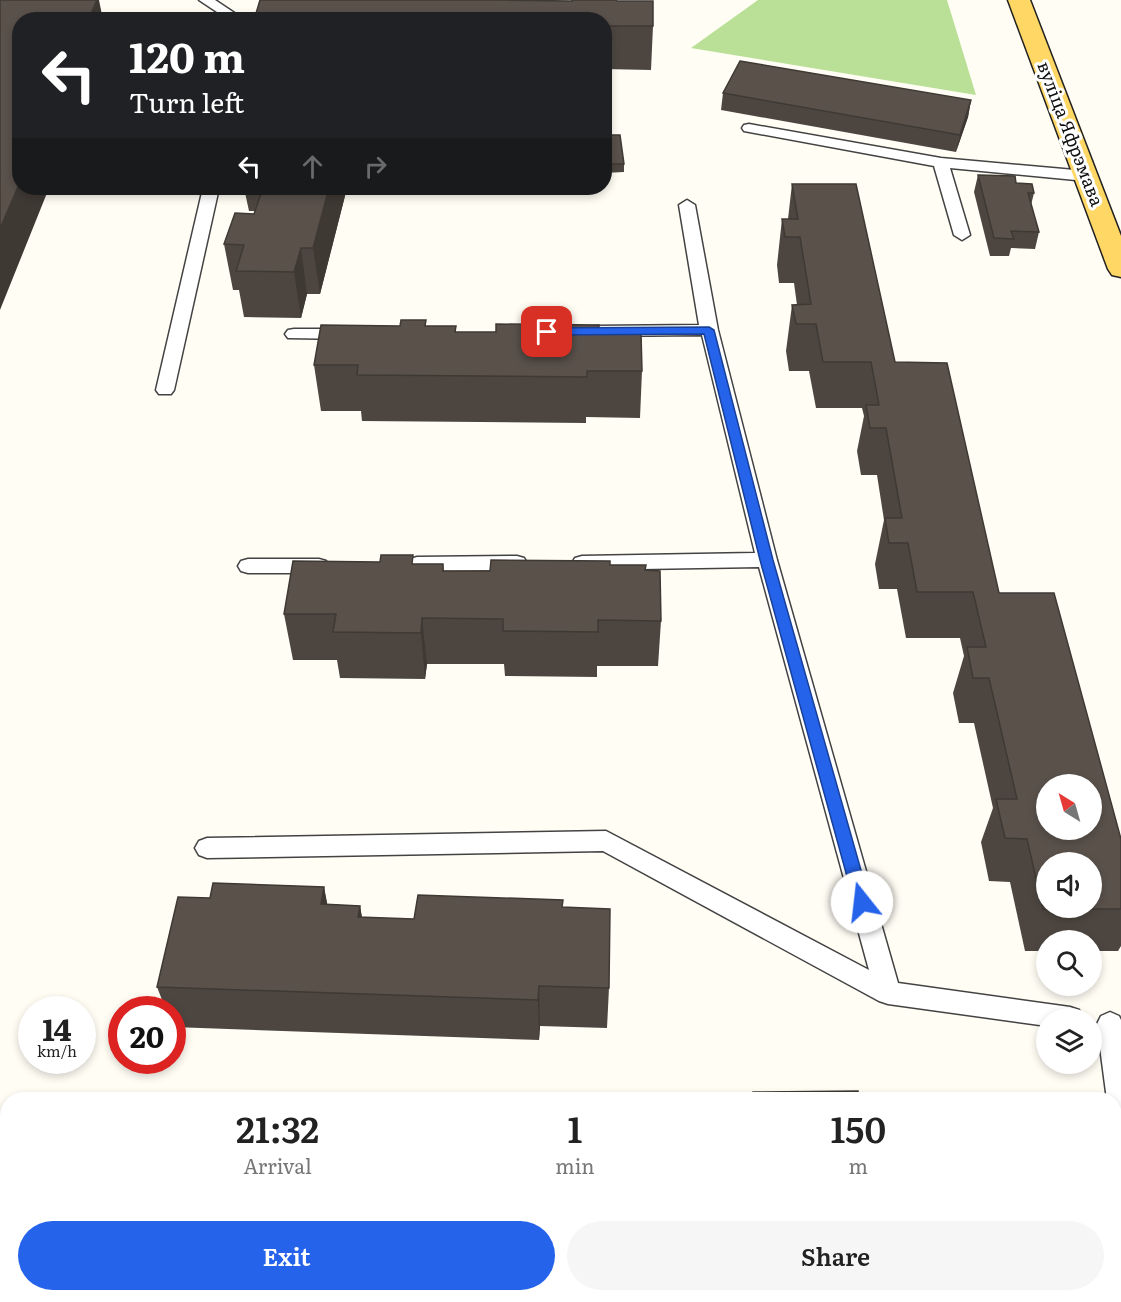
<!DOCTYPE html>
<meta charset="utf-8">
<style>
body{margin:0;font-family:Literata,serif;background:#f6f6f6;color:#222;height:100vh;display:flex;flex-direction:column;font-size:22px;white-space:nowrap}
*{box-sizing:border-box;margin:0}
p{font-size:20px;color:#767676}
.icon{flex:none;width:33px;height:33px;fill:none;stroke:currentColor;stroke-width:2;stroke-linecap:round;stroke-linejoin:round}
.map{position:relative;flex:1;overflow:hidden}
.details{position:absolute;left:0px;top:1092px;width:1122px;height:210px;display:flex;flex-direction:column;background:#fff;border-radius:24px 24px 0 0;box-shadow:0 3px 9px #0003}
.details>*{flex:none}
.hud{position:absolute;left:12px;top:12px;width:600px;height:183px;border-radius:24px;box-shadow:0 3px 9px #0003;background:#202124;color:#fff;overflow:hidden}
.needle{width:39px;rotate:323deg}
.controls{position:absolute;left:1036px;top:774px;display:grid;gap:12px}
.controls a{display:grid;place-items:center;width:66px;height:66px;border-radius:50%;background:#fff;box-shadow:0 3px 9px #0003;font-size:30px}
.speed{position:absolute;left:18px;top:996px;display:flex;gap:12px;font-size:30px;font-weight:700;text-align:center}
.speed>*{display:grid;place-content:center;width:78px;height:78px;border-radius:50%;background:#fff;box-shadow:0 3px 9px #0003;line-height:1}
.speed small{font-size:15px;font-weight:400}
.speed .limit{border:9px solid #d22;background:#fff;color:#111}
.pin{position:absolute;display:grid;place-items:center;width:51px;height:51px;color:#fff;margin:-26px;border-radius:12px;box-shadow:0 3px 9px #0006}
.me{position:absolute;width:66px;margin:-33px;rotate:344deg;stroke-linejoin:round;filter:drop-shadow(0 0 4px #0008)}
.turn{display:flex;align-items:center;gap:21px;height:126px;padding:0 18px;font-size:27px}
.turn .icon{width:78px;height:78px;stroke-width:2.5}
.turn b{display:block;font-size:42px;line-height:51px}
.lanes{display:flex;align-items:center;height:57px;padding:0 18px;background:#0003;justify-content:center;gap:30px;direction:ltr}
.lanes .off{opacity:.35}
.eta{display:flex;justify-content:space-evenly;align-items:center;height:102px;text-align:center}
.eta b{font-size:36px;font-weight:600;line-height:42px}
.cta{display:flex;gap:12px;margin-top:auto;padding:12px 18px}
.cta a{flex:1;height:69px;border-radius:36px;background:#2563eb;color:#fff;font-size:24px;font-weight:600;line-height:69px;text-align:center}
.cta a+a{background:#f6f6f6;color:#222}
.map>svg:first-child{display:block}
.forest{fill:#b9e096}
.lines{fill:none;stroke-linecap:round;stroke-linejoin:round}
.service-casing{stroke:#434343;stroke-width:3}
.primary-casing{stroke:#212121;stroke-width:3}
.service{fill:#fff;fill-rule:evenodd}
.primary{fill:#ffd764;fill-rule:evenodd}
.wall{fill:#4d4640}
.shaded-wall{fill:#3f3934}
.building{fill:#5a514b;stroke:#3f3934;stroke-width:1.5;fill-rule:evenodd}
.route{fill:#2563eb;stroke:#184099;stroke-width:1.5}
.labels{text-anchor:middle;stroke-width:6;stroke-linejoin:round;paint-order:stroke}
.far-street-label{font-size:18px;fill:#101010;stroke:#fff}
</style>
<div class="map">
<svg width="1121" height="1302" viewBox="0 0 1121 1302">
<rect width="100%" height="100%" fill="#fffdf4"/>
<!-- forest -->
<polygon class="forest" points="758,0 947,0 976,95 691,48"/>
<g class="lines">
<defs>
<g id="service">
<polygon points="199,0 215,0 245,20 229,20"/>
<polygon points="749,124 941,158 1086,171 1094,176 1086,181 950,168 970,235 962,240 954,235 934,166 744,131 742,128 744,125"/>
<polygon points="203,188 219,188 174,390 171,394 159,394 156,390"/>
<polygon points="687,200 695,205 718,330 777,560 898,983 1070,1007 1079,1010 1082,1018 1047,1018 1047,1026 888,1004 879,1001 603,851 207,858 199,855 195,848 199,841 207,838 606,831 869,970 759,567 582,570 575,568 572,563 575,558 582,556 755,553 702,335 595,336 589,335 586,331 589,327 595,326 699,325 679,205"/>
<polygon points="294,329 348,329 354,330 357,334 354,338 348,339 288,338 285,334 288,330"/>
<polygon points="517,556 524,558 527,563 524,568 517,570 417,571 410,569 407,564 410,559 417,557"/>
<polygon points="248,559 319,559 326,561 329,566 326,571 319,573 248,573 241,571 238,566 241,561"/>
<polygon points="1110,1012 1119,1016 1121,1020 1121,1122 1114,1120 1114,1100 1107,1100 1097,1024 1101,1016"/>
<rect x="0" y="1240" width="8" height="28"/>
</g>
<polygon id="primary" points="1008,0 1030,0 1121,236 1121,277 1112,275 1108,269"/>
</defs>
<!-- service casing -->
<use href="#service" class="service-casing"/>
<!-- primary casing -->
<use href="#primary" class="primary-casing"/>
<!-- service -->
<use href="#service" class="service"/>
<!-- primary -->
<use href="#primary" class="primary"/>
</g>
<!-- wall -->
<g class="wall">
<polygon points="617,1 653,26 651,70 604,69 604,20"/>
<polygon points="723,93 971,100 968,117 956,152 721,110"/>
<polygon points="604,135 624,164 624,172 604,173"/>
<polygon points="978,175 1016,183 1034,193 1031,205 1039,232 1035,249 1011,248 1009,256 990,256 974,192"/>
<polygon points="792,184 895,362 999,593 1121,839 1121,946 1118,951 1092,951 1092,940 1047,940 1047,951 1025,951 1010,882 989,881 981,842 993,808 974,723 959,723 953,693 964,656 960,638 906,638 897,589 879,589 875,564 884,520 877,475 861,475 857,451 864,416 862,408 816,408 809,371 789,371 786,351 792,305 797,305 794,283 779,283 777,265 782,219 788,219"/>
<polygon points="244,188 347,188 320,294 307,294 301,318 244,317 239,290 233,290 224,244 254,214 255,211 249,211"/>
<polygon points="426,320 426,326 456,332 496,332 599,328 624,333 642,371 640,418 586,417 586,423 362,421 361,411 321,411 314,365 400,326"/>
<polygon points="414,564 443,564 444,571 490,571 610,565 645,570 661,621 658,666 597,666 597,677 505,676 504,664 427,664 425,679 340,678 337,660 293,660 284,614"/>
<polygon points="324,887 327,904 360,906 362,918 414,919 562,907 609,988 607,1028 540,1026 539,1040 173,1027 172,1010 166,1010 157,987 210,898"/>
<polygon points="762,1294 894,1294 891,1302 762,1302"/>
</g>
<!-- shaded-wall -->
<g class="shaded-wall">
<polygon points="97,0 99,0 103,20 88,20"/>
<polygon points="971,100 968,117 956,152 960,135"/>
<polygon points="20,182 20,188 49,188 0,310 0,229"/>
<polygon points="329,188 347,188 320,294 313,248"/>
<polygon points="301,248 307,294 301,318 294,272"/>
<polygon points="422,618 427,664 425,679 421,633"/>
<polygon points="324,887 332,929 321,904"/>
<polygon points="360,906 367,947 358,917"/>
<polygon points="539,986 540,1026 539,1040 538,1000"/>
<polygon points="322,1294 325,1294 328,1302 321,1302"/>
</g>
<!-- building -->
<g class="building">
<polygon points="0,0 97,0 88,20 20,20 20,182 0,229"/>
<polygon points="260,0 494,0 572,1 572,0 616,0 617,1 653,1 653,26 604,26 604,20 254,20"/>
<polygon points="740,61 971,100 960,135 723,93"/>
<polygon points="604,135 620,135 624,164 604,164"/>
<polygon points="978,175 1015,176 1016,183 1032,184 1034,193 1028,193 1039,232 1011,231 1014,239 994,238"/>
<path d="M792 184H856L895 362 947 363 999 593H1054L1121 839V909H1043L1027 839 1005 838 996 799H1017L989 678H973L967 647H986L973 592H917L908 543H889L885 518H902L886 428H870L866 405H879L871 362H823L816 324H796L792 305 811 304 800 237H785L782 219H798ZM1047 784H1092V830H1047ZM1047 862H1092V908H1047Z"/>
<polygon points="263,188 329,188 313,248 301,248 294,272 236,271 244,245 224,244 235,213 254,214"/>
<polygon points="401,320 426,320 425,326 456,326 455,332 496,332 496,324 599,325 599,328 624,329 624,333 641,333 642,371 587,371 587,377 357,375 358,365 314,365 321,325 400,326"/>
<polygon points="381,555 413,555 412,564 443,564 443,571 490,571 491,560 610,561 610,565 646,565 645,570 660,571 661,621 598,620 598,632 503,631 503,619 422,618 421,633 333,632 336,614 284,614 293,561 380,562"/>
<polygon points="213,883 324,887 321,904 360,906 358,917 414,919 418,895 563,900 562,907 610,909 609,988 539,986 538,1000 157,987 178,897 210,898"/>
<polygon points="858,1091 859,1100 753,1100 753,1092"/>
<polygon points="50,1294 322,1294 321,1302 48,1302"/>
</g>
<!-- route -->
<polygon class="route" points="709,327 714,330 773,560 870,902 868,906 862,908 857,906 854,902 760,560 704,334 547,335 542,332 547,328"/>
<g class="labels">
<!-- far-street labels -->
<g class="far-street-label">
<text transform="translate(1070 134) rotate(69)" y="6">вуліца Яфрэмава</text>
</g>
</g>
</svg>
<div class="controls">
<a><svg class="needle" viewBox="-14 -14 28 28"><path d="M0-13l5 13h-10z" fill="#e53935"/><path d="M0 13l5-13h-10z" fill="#767676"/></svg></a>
<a><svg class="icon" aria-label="sound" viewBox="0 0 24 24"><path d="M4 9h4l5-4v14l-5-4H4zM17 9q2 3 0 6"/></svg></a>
<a><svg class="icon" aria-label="search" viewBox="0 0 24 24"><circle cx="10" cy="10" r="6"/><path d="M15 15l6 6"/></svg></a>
<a><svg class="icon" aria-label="layers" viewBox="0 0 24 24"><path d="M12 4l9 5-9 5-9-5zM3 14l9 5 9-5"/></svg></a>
</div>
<div class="speed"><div>14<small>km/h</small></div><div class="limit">20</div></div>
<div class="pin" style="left:547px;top:332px;background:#d93025"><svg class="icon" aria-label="arrive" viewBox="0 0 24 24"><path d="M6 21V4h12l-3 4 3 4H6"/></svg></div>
<svg class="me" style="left:862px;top:902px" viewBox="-20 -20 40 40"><circle r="19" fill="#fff"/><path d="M0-13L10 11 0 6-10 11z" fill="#2563eb"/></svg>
<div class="hud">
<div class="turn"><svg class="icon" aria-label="left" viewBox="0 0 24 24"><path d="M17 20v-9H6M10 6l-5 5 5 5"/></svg><div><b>120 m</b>Turn left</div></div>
<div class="lanes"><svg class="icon" aria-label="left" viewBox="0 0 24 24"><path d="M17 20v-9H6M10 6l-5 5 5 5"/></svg><svg class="icon off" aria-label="ahead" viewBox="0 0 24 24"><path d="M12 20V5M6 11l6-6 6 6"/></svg><svg class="icon off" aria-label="right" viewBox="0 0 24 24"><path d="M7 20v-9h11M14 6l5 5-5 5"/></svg></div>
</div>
<section class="details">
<div class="eta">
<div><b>21:32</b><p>Arrival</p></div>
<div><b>1</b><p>min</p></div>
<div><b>150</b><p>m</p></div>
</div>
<div class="cta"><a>Exit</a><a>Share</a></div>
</section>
</div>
